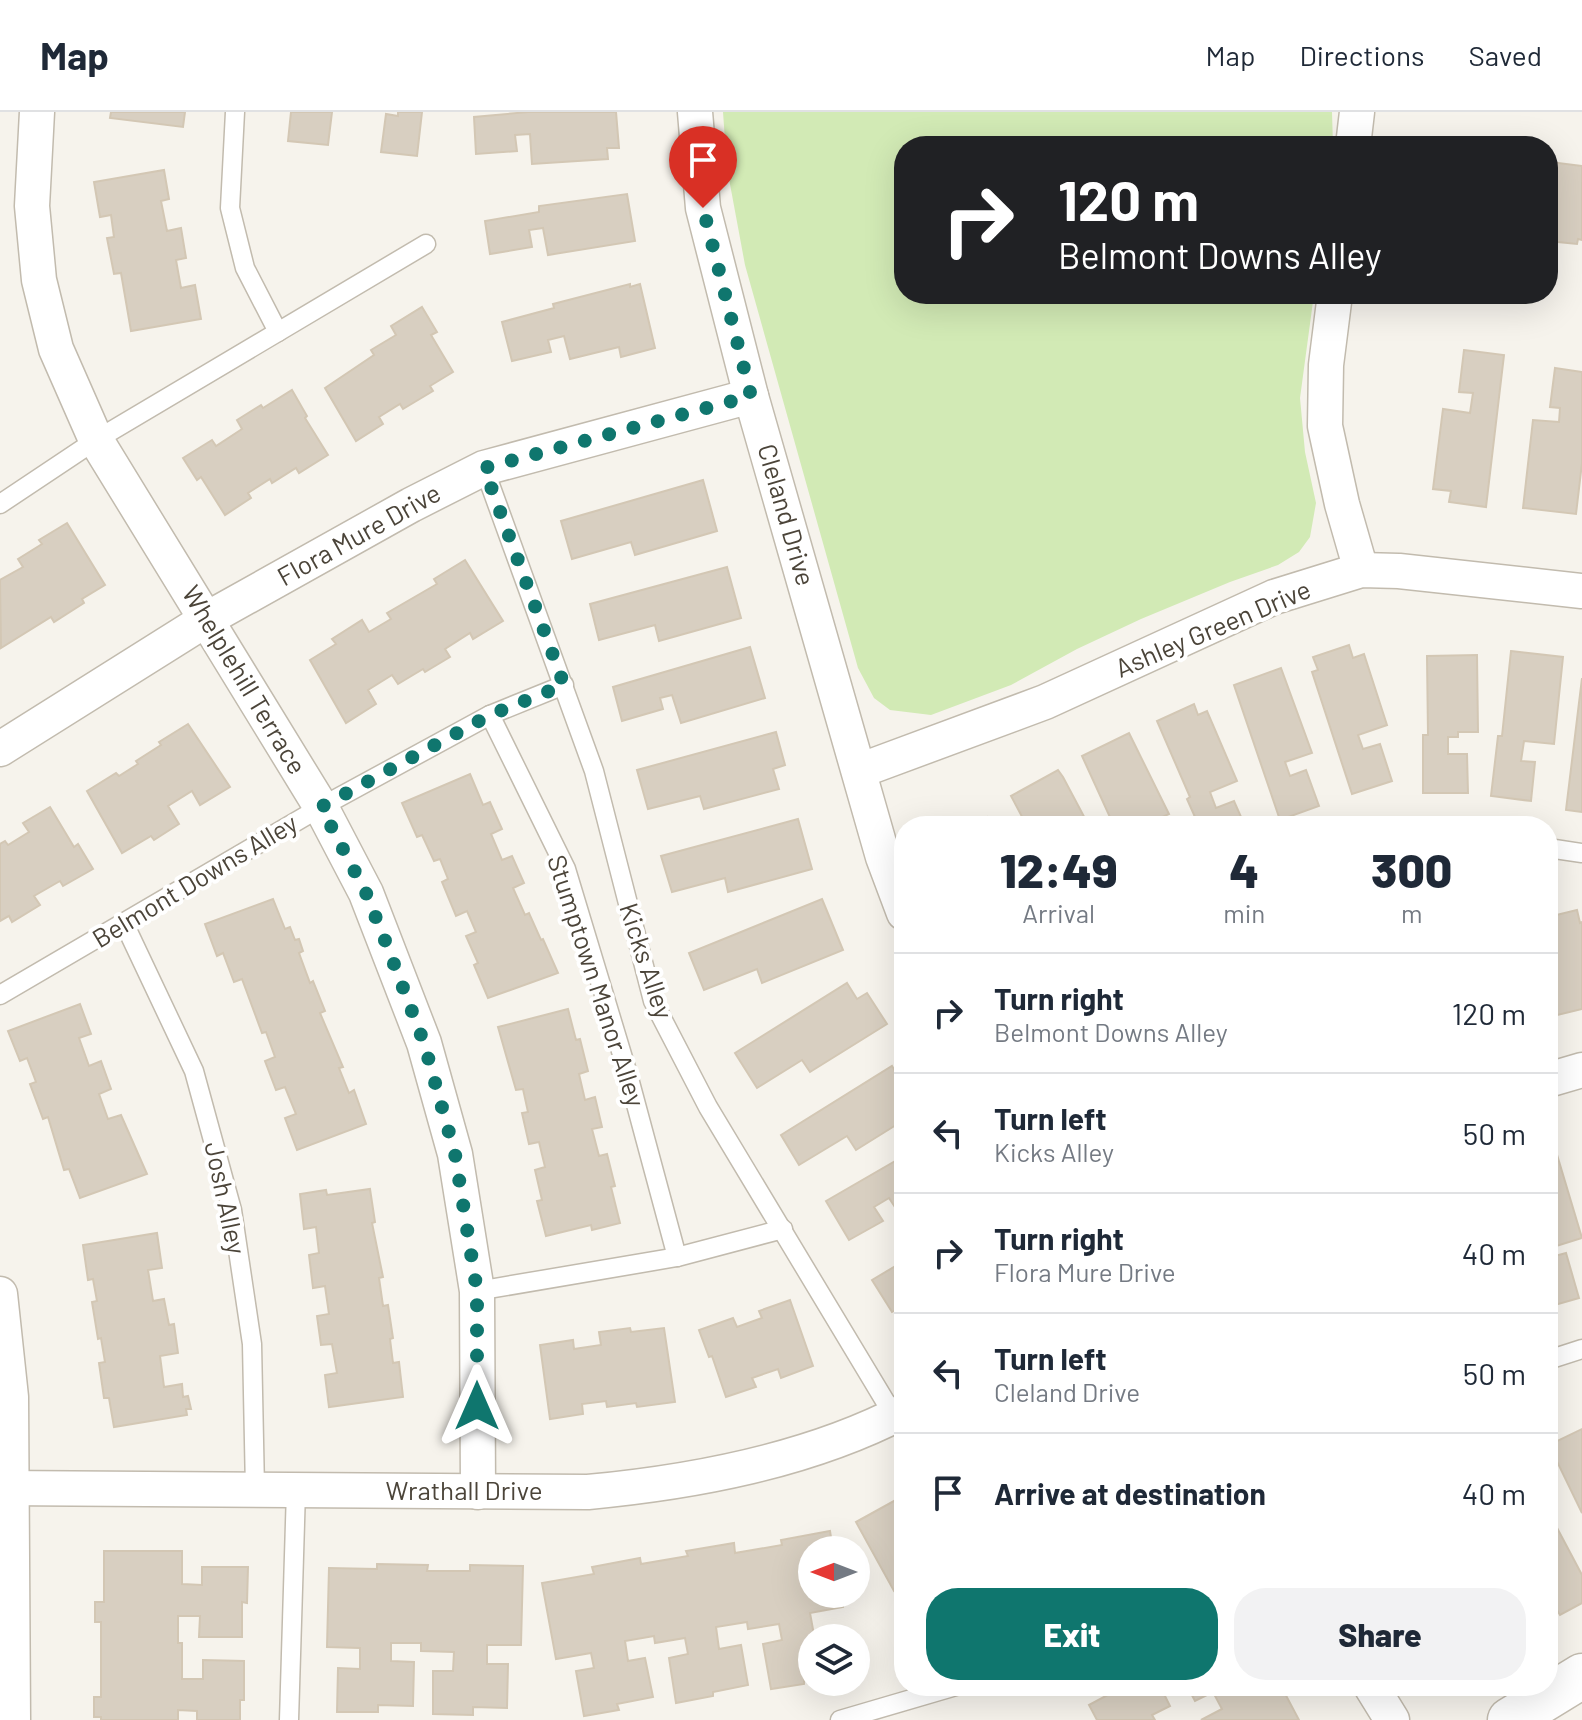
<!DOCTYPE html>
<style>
body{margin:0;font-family:Barlow,sans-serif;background:#f2f2f3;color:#1f2937;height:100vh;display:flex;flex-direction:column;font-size:30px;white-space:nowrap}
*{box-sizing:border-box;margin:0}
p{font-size:26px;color:#747a83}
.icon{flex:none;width:44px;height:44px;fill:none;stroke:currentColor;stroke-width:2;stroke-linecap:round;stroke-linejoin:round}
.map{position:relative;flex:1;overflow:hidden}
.details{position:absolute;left:894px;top:704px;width:664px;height:880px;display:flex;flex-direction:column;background:#fff;border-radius:32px;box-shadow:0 8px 32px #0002}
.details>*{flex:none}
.guide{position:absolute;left:894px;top:24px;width:664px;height:168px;border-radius:32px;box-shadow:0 8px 32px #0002;background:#202124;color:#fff;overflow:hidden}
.needle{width:52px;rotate:270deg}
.tools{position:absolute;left:798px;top:1424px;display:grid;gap:16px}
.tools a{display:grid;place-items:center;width:72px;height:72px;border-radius:50%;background:#fff;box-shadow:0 8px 32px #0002;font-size:40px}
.pin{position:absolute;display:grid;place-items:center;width:68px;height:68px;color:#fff;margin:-82px -34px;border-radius:50% 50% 50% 0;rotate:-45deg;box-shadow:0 0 8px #0007}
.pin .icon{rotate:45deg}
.me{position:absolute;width:88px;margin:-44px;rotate:0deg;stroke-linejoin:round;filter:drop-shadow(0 0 6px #0008)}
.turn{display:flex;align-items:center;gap:28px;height:168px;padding:0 32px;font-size:36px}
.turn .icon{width:104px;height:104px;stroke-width:2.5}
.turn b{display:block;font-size:56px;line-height:68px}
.eta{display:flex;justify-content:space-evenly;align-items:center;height:136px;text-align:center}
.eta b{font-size:48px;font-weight:800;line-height:56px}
.cta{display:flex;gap:16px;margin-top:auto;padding:16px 32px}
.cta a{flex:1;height:92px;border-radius:32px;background:#0f766e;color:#fff;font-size:32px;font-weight:800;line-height:92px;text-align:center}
.cta a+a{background:#f2f2f3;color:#1f2937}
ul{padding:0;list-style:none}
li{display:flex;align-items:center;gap:24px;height:120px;padding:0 32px;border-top:2px solid #e0e1e3}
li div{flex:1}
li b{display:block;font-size:30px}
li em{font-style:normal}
header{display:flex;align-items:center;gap:48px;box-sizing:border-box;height:112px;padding:0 40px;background:#fff;border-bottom:2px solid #e0e1e3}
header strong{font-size:38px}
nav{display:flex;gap:44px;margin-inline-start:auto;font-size:28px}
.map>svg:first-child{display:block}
.green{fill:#d2eab5}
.building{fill:#d8cfc1;stroke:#d3c7b4;stroke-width:2}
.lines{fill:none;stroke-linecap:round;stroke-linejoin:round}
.service-casing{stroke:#c2bbae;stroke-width:21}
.minor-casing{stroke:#c2bbae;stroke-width:37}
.tertiary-casing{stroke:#c2bbae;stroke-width:47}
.service{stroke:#fff;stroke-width:18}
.minor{stroke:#fff;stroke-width:34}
.tertiary{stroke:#fff;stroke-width:44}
.route{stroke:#0f766e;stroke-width:14;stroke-dasharray:0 25.2}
.labels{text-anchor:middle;stroke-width:8;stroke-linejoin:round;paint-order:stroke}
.street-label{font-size:26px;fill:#4b4439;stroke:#fff}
</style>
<header>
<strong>Map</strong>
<nav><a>Map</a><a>Directions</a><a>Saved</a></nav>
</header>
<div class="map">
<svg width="1582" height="1608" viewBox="0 0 1582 1608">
<rect width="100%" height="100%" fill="#f6f3ec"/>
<!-- green -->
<polygon class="green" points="723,0 1332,0 1333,34 904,34 904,182 1314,182 1300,286 1305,340 1316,391 1310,425 1299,440 1278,453 1230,470 1141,507 1077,537 1011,573 931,603 890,598 874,586 858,556 745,153 727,56"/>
<!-- building -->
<g class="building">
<polygon points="111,0 185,0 183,15 110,6"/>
<polygon points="291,0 332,0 328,33 288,29"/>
<polygon points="398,0 422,0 417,44 381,40 386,2 398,4"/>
<polygon points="528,0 616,0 619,36 607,36 608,47 532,52 530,22 515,23 517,39 476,42 474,5"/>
<polygon points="1430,29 1474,34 1430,34"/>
<polygon points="1548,43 1551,43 1550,50 1582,54 1582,128 1578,127 1577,132 1548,129"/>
<polygon points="164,58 169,87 161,89 167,119 181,116 186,146 176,148 181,176 195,173 201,207 131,219 121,161 114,162 107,126 114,125 111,103 100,105 94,70"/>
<polygon points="627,82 635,129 548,143 543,116 529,118 532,135 490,142 485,109 539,100 539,94"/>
<polygon points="630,172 630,175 640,172 655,236 621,245 619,235 570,247 564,224 548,228 551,240 512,249 502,210 554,196 553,192"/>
<polygon points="422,195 437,220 431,223 453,260 430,274 433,279 403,297 400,292 379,305 383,312 356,329 325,276 374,243 371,238 396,223 391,214"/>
<polygon points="1464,238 1504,243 1486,395 1449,390 1451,379 1433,377 1443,297 1470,301 1473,281 1459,280"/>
<polygon points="1555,256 1582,260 1582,351 1576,402 1523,396 1533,308 1559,310 1560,296 1550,295"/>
<polygon points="292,278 307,304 305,306 328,343 299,361 296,356 272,371 270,367 248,381 251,386 225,403 201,365 197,368 183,346 212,328 216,334 242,317 237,308 261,293 263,296"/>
<polygon points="703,368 717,419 635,443 631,430 572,447 561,409"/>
<polygon points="67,411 105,473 82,487 84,491 54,510 51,505 1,536 0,468 23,455 18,447 42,432 39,428"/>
<polygon points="465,448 503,509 473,527 470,521 445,537 450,545 425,560 423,557 398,572 392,563 368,578 376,592 346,611 310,548 336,532 332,527 362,508 369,520 391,507 387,501 437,472 434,467"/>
<polygon points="727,455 741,506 659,529 655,513 599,528 590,492"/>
<polygon points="1349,533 1353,546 1364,542 1387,613 1358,623 1363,637 1380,632 1392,669 1352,682 1312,560 1318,558 1313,545"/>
<polygon points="750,535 765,586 681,611 672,583 660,586 663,597 622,609 613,575"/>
<polygon points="1511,539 1563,545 1554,632 1524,629 1521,649 1535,650 1531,689 1491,684 1498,624 1502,624"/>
<polygon points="1477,543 1478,620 1458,620 1458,625 1448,625 1448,642 1467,642 1468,681 1423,681 1423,623 1428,623 1427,544"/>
<polygon points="1281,556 1312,641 1285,650 1290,664 1306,658 1319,694 1280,708 1234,573"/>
<polygon points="1582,566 1582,700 1566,698"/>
<polygon points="1194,592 1198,603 1207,599 1237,669 1210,680 1216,696 1234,689 1245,714 1199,714 1187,687 1190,685 1157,609"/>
<polygon points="188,612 230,675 200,693 192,679 168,694 179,712 154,728 151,724 122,741 87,679 116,661 119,664 138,652 136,649 161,633 159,630"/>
<polygon points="776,620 785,653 773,657 779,677 704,697 700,684 648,697 637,658"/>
<polygon points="1129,621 1169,702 1143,714 1114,714 1082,644"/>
<polygon points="1058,658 1063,665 1089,714 1027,714 1011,684"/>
<polygon points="470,662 483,693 490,690 502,717 491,722 502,748 512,744 524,771 513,776 525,803 529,801 541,828 543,827 558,861 488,886 474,853 478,851 466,824 476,820 467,799 456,804 442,770 448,767 440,747 434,749 422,723 417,725 402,691"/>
<polygon points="50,695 74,735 78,732 93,757 63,774 60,769 34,784 40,793 12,810 9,804 0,809 0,732 5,729 8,733 29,720 23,711"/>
<polygon points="987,705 993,714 973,714"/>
<polygon points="798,707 812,757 728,780 725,766 672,780 661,744"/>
<polygon points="273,787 285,817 290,815 295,828 299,827 303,839 299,841 310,871 313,869 325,899 320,901 343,955 339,956 349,981 354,978 366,1012 297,1038 285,1006 296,1002 285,975 276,978 265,949 275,945 266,920 262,921 242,867 234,870 223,841 217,844 205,812"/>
<polygon points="822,787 843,838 762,871 757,857 704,878 689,841"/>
<polygon points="1577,798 1580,811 1582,810 1582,897 1549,905 1548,805"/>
<polygon points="847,871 857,887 867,881 887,912 810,960 802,948 757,976 735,941"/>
<polygon points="80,892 91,922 79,926 89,954 101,949 111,977 99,982 108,1007 121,1003 147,1062 80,1086 69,1057 64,1058 48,1005 43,1007 30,972 36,970 27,946 20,949 8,919"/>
<polygon points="568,897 576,928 580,927 588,959 579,962 585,988 595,985 602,1015 592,1017 599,1044 607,1042 615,1074 611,1075 620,1111 592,1118 591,1113 546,1124 537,1089 542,1088 535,1058 545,1055 539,1030 529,1032 522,1001 528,1000 523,977 516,978 498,915"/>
<polygon points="892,954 904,974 904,1008 856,1038 847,1024 799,1053 781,1023"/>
<polygon points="1555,1036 1582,1126 1553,1135 1555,1144 1566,1141 1579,1186 1548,1195 1548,1038"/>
<polygon points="904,1044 904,1109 889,1086 874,1095 883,1109 849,1128 826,1089"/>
<polygon points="370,1077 375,1110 372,1111 383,1165 379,1166 383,1194 388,1193 393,1226 390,1227 393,1251 399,1250 403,1285 329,1295 325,1263 337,1261 332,1232 321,1233 317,1204 329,1202 325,1174 313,1176 309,1143 319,1141 316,1115 304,1117 300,1082 326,1078 327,1083"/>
<polygon points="157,1121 162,1156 148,1158 153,1189 164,1187 169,1213 174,1212 178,1241 160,1244 164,1275 182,1272 183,1285 188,1284 191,1297 186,1297 187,1303 114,1315 109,1286 104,1286 99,1251 105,1250 101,1226 98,1227 92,1190 97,1189 93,1167 88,1168 83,1133"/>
<polygon points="904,1149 904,1193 892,1200 872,1168"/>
<polygon points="790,1188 813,1254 781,1266 778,1257 752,1266 756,1275 726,1285 712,1244 709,1245 699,1218 733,1206 737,1215 762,1206 759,1199"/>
<polygon points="630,1216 631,1220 664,1216 675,1290 637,1295 636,1291 607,1295 606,1289 582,1292 583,1302 550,1307 540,1233 573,1228 574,1237 601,1233 599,1220"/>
<polygon points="1582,1317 1582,1401 1549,1333"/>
<polygon points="903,1384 904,1474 894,1479 856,1410"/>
<polygon points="1555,1412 1582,1463 1582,1491 1560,1503 1554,1493 1548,1496 1548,1415"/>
<polygon points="830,1419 833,1438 812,1438 812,1482 841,1482 843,1495 810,1501 814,1523 838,1519 840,1526 812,1526 812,1565 804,1566 804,1572 771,1577 763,1532 782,1528 779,1512 748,1517 747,1510 716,1515 719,1537 741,1533 748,1573 713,1580 713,1584 676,1591 669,1546 688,1542 685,1526 655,1531 654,1524 625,1529 628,1549 645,1546 653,1585 617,1592 619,1598 584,1604 576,1559 594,1556 591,1541 556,1547 542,1471 594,1462 592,1455 640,1446 641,1452 688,1444 686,1439 734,1431 735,1441 782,1433 781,1428"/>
<polygon points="104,1439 182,1439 182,1472 202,1473 202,1455 248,1455 247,1491 242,1490 242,1525 199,1525 200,1504 178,1504 178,1531 182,1531 182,1567 203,1567 203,1548 244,1549 244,1588 240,1588 240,1608 197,1608 197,1599 178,1598 178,1608 101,1608 101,1605 94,1605 94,1585 101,1585 101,1510 95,1510 95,1490 104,1490"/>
<polygon points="377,1452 428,1453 427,1459 470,1459 470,1453 523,1454 521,1533 487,1533 487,1552 508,1552 507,1596 473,1595 473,1603 433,1602 433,1559 453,1559 454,1540 421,1539 421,1531 391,1531 391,1549 414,1550 413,1594 378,1593 378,1600 337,1600 338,1556 360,1557 360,1536 327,1535 329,1456 377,1457"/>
<polygon points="1117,1574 1160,1574 1170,1594 1152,1603 1155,1608 1097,1608 1089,1593 1119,1577"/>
<polygon points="1187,1574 1245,1574 1247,1577 1252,1574 1281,1574 1299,1608 1201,1608 1222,1597 1213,1580 1195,1589"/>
</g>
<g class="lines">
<defs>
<g id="service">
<polyline points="235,0 230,96 245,156 278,220"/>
<polyline points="484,356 594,659 653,889 708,995 894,1304"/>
<polyline points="0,392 96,328 426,132"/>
<polyline points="490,603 566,757 627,959 677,1145"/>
<polyline points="1548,736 1582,741"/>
<polyline points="124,811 194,959 232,1098 252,1232 255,1378"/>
<polyline points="0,883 321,695 490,603 564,573"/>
<polyline points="477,1179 677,1145 783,1117"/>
<polyline points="1548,1248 1582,1237"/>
<polyline points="289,1608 296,1378"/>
<polyline points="840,1608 956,1574"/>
</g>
<g id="minor">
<polyline points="37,0 32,94 39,168 56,237 96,328 321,695 366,781 424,931 455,1042 477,1179 478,1380"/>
<polyline points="695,0 703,96 751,284 883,745 904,801"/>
<polyline points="1353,34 1357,0"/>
<polyline points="1335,182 1326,253 1325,314 1342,392 1361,458"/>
<polyline points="0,637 207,507 411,393 484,356 751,284"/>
<polyline points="859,659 1045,590 1274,485 1361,458 1399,459 1582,479"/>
<polyline points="1548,968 1582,958"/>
<polyline points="0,1182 11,1285 13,1608"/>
<path d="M0 1376 588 1380C694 1370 808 1349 904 1299"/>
<polyline points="1371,1574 1392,1608"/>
</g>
<polyline id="tertiary" points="1510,1608 1582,1564"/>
</defs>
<!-- service casing -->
<use href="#service" class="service-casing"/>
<!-- minor casing -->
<use href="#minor" class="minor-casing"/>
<!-- tertiary casing -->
<use href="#tertiary" class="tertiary-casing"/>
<!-- service -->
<use href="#service" class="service"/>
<!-- minor -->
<use href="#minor" class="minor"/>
<!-- tertiary -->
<use href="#tertiary" class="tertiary"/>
</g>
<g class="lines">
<!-- route -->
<polyline class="route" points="477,1294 477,1179 455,1042 424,931 386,831 366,781 321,695 490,603 564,573 484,356 751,284 703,96"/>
</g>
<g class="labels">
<!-- street labels -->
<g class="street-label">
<text transform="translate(786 403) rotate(74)" y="9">Cleland Drive</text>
<text transform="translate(359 423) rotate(-29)" y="9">Flora Mure Drive</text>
<text transform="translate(1213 517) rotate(-23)" y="9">Ashley Green Drive</text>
<text transform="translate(244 568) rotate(59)" y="9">Whelplehill Terrace</text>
<text transform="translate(195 769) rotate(-31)" y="9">Belmont Downs Alley</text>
<text transform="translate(646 849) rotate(72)" y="9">Kicks Alley</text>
<text transform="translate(596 869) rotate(72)" y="9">Stumptown Manor Alley</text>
<text transform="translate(225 1086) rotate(78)" y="9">Josh Alley</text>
<text x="464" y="1388">Wrathall Drive</text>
</g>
</g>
</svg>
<div class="tools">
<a><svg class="needle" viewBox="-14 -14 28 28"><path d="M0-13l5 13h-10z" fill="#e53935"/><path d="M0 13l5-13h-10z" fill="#747a83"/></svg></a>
<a><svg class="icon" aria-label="layers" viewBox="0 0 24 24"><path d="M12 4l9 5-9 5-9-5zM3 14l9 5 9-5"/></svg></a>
</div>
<div class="pin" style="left:703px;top:96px;background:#d93025"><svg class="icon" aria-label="arrive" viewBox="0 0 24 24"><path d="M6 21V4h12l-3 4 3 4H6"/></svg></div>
<svg class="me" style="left:477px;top:1294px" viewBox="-20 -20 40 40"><path d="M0-17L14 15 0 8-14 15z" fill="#0f766e" stroke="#fff" stroke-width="4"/></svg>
<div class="guide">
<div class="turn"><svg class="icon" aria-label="right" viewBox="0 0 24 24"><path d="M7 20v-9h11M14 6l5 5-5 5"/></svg><div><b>120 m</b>Belmont Downs Alley</div></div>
</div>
<section class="details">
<div class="eta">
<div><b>12:49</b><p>Arrival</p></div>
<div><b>4</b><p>min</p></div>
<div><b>300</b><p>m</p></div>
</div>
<ul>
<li><svg class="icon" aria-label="right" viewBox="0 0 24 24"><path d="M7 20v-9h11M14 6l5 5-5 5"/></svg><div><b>Turn right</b><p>Belmont Downs Alley</p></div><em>120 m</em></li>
<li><svg class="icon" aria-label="left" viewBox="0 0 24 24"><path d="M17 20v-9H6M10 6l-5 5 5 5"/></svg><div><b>Turn left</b><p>Kicks Alley</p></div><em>50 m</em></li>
<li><svg class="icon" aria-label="right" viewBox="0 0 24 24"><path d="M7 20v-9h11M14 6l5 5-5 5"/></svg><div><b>Turn right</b><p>Flora Mure Drive</p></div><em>40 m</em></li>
<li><svg class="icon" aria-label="left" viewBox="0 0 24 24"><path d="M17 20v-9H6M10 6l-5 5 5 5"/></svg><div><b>Turn left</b><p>Cleland Drive</p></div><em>50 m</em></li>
<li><svg class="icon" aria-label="arrive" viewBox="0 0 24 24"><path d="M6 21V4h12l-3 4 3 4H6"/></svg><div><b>Arrive at destination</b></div><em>40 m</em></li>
</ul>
<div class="cta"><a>Exit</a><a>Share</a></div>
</section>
</div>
